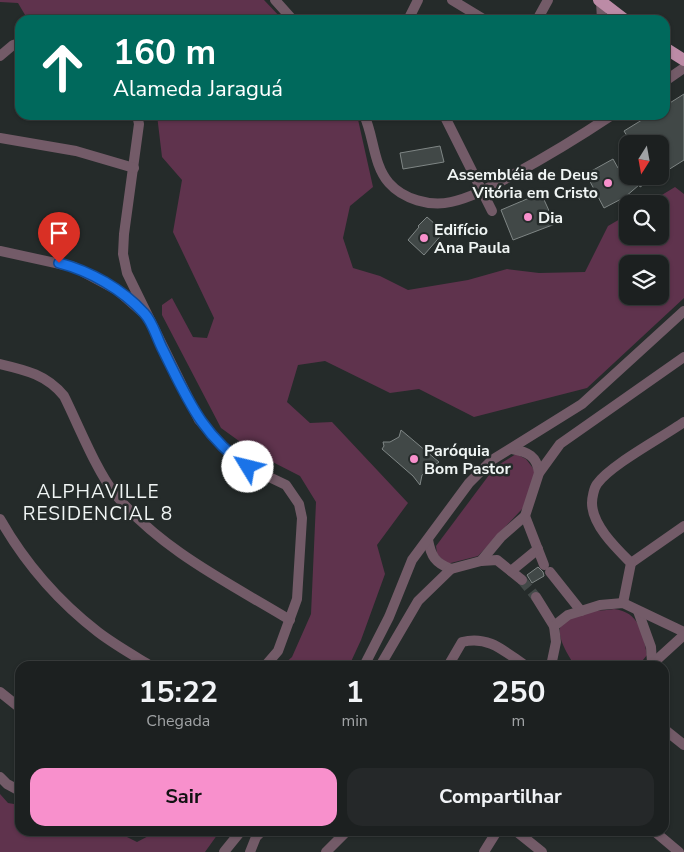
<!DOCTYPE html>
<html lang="pt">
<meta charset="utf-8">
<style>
body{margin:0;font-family:"Nunito Sans",sans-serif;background:#252829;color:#f1f3f6;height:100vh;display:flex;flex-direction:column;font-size:19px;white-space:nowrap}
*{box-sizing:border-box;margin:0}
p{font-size:16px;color:#a0a3a5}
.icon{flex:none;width:28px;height:28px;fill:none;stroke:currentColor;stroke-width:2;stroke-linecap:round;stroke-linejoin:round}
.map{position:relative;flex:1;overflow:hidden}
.drawer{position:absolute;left:15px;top:661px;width:654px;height:175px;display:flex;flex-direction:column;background:#1c2020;border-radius:15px;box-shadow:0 1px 4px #0004,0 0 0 1px #3a3e3e}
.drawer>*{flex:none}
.hud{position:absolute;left:15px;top:15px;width:655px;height:105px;border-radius:15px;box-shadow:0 1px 4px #0004,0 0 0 1px #3a3e3e;background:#00695c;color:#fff;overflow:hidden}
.needle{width:32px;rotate:191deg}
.fabs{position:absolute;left:619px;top:135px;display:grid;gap:10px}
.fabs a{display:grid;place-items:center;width:50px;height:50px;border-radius:10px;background:#1c2020;box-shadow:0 1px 4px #0004,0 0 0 1px #3a3e3e;font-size:25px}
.pin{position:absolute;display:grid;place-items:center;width:42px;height:42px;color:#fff;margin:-51px -21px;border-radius:50% 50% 50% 0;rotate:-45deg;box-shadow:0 0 5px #0007}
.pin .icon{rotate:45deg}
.me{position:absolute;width:55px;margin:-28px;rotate:306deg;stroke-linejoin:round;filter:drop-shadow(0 0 4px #0008)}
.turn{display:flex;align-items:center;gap:18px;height:105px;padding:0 15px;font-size:22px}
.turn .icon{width:65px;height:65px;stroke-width:2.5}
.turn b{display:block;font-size:35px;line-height:42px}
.eta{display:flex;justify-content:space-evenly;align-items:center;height:85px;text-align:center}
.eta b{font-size:30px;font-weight:700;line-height:35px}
.primary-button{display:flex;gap:10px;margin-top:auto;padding:10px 15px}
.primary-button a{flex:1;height:58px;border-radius:15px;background:#f890cc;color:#111;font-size:20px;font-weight:700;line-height:58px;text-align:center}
.primary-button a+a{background:#252829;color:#f1f3f6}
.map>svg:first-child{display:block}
.green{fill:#5f334d;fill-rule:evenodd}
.building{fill:#414847;stroke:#7f8685}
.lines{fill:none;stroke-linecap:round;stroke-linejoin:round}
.minor-tunnel{stroke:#434948;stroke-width:10;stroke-dasharray:10 5;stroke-linecap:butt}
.minor{stroke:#735b68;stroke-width:10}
.major{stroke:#bc8ba6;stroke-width:12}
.route-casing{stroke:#114b97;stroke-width:12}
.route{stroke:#1a73e8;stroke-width:9}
.poi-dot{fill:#f890cc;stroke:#252b2a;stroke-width:2}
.labels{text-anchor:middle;stroke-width:5;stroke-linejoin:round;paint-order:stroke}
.poi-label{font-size:16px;font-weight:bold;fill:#f0f5f4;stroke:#252b2a;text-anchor:start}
.quarter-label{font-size:19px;letter-spacing:1px;fill:#f0f5f4;stroke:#252b2a}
</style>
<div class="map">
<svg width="684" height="852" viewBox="0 0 684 852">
<rect width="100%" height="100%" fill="#252b2a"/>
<!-- green -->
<g class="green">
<polygon points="0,0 264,0 283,20 75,20 68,18 28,20 18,3 0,2"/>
<path d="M157 115H357L373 187 350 206 343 238 353 268 380 276 408 290 468 280 507 269 539 273 585 272 608 226 627 215 628 236H660V204H647L675 187 684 194V298L587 388 474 417 419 389 390 393 325 361 298 365 287 402 310 423 332 422 408 503 377 545 385 574 361 640 349 666H282L292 657 311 614 316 502 300 476 257 454 221 428 162 315V305L172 298 193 337 207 338 214 318 173 232 182 180 162 157ZM628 264H660V296H628Z"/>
<polygon points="516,454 526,459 536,472 523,508 478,556 447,564 437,554 436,546 495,467"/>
<path d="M614 609C639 612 643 633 647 655L638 666H575C565 650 547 624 574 613 584 609 602 612 614 609Z"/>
<polygon points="0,794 8,803 20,805 20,831 115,831 137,842 158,831 220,831 205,852 0,852"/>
</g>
<!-- building -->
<g class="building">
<polygon points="684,94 684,160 660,175 660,144 632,144 624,131 650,115 665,115 665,106"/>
<polygon points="440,146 444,162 403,169 400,153"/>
<polygon points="613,159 618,168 628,162 628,176 658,176 640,187 639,185 625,197 604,208 586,174"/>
<polygon points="541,193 555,224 513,240 501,210"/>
<polygon points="427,217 444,232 424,255 408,240 419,227 418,226"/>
<polygon points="401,430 439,462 422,475 420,485 413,476 382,449 384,446 383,442 390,442 399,437"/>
<polygon points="538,567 543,572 544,576 532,583 527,575"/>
</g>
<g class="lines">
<!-- minor-tunnel -->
<polyline class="minor-tunnel" points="522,580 536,597"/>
<!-- minor -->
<g class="minor">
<polyline points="275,0 293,20"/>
<polyline points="452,0 485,20"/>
<polyline points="601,1 602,20"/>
<polyline points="408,20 418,0"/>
<polyline points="537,20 548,0"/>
<polyline points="0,56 13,45 20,43"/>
<polyline points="665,81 684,68"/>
<polyline points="137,115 139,124 124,234 123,254 127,273 199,420 231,456 248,467 286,485 299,504 302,518 297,599 278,651 265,666"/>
<path d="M364 115C374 136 373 165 389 183 403 199 430 207 451 202 473 197 492 186 511 176 546 157 579 137 612 115"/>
<polyline points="444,115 492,211"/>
<polyline points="0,138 76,151 134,168"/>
<polyline points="0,251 74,267 117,290 142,312"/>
<path d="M0 364C26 370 47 375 64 396 78 424 96 470 115 494 161 550 229 583 290 620"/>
<path d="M512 449C528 452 537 456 539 473"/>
<polyline points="525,516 544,565"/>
<path d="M0 519C25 563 58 601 98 632 115 645 133 655 151 666"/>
<path d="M428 540C431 556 435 563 451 569"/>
<polyline points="481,561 497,560 522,580"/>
<polyline points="631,563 684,526"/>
<polyline points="511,571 538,549"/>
<polyline points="550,572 581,611"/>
<polyline points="536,597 554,626"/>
<path d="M623 603 631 563C616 548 592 525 592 503 592 498 594 488 597 484 610 465 663 437 684 422"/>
<polyline points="638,611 651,647 652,663"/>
<polyline points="364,666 389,617 412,560 469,483 492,460 582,404 684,311"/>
<polyline points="380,666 418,601 451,569 481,561 501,537 525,516 539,473 560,444 684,357"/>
<path d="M448 666 462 642C489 635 505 652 526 666"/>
<polyline points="551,666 556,642 554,626 568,615 581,611 600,605 623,603 684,632"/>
<polyline points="650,666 684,635"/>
<polyline points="0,692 20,708"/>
<polyline points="664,729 684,745"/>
<polyline points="0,777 7,784 20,791"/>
<polyline points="516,831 542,852"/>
<polyline points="654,831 679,852"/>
<polyline points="224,852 241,831"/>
<polyline points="250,852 256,837 262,831"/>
<polyline points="326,852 347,831"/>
<polyline points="484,852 497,831"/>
</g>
<!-- major -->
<g class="major">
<polyline points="599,0 625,20"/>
<polyline points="665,48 684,60"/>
</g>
</g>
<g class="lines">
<defs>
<path id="route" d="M59 263C90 271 122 289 144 313 153 322 157 339 163 350 187 398 202 436 248 467"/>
</defs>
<!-- route casing -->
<use href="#route" class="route-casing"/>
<!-- route -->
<use href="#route" class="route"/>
</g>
<!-- markers -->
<g class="poi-dot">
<circle cx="608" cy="183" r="5"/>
<circle cx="528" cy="217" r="5"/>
<circle cx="424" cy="238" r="5"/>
<circle cx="414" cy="459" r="5"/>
</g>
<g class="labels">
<!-- poi labels -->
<g class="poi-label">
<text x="598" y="180" text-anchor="end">Assembléia de Deus<tspan x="598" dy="18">Vitória em Cristo</tspan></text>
<text x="538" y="223">Dia</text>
<text x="434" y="235">Edifício<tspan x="434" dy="18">Ana Paula</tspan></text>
<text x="424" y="456">Paróquia<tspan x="424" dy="18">Bom Pastor</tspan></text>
</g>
<!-- quarter labels -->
<g class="quarter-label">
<text x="98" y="498">ALPHAVILLE<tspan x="98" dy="22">RESIDENCIAL 8</tspan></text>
</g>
</g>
</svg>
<div class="fabs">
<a><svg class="needle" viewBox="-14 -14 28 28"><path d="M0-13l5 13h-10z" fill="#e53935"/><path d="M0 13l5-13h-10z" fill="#a0a3a5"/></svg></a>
<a><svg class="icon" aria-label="search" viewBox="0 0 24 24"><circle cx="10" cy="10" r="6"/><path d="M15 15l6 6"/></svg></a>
<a><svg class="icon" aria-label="layers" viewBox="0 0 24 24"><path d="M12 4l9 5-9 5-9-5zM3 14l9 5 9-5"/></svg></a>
</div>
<div class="pin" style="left:59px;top:263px;background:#d93025"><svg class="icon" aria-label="arrive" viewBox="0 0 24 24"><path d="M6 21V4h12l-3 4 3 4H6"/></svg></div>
<svg class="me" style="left:248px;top:467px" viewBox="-20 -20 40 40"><circle r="19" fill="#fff"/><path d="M0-13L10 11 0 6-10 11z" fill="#1a73e8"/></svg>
<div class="hud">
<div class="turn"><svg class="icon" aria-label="ahead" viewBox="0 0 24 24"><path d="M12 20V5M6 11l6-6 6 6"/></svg><div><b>160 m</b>Alameda Jaraguá</div></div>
</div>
<section class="drawer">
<div class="eta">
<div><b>15:22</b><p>Chegada</p></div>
<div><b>1</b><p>min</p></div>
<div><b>250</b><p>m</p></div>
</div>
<div class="primary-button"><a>Sair</a><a>Compartilhar</a></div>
</section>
</div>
